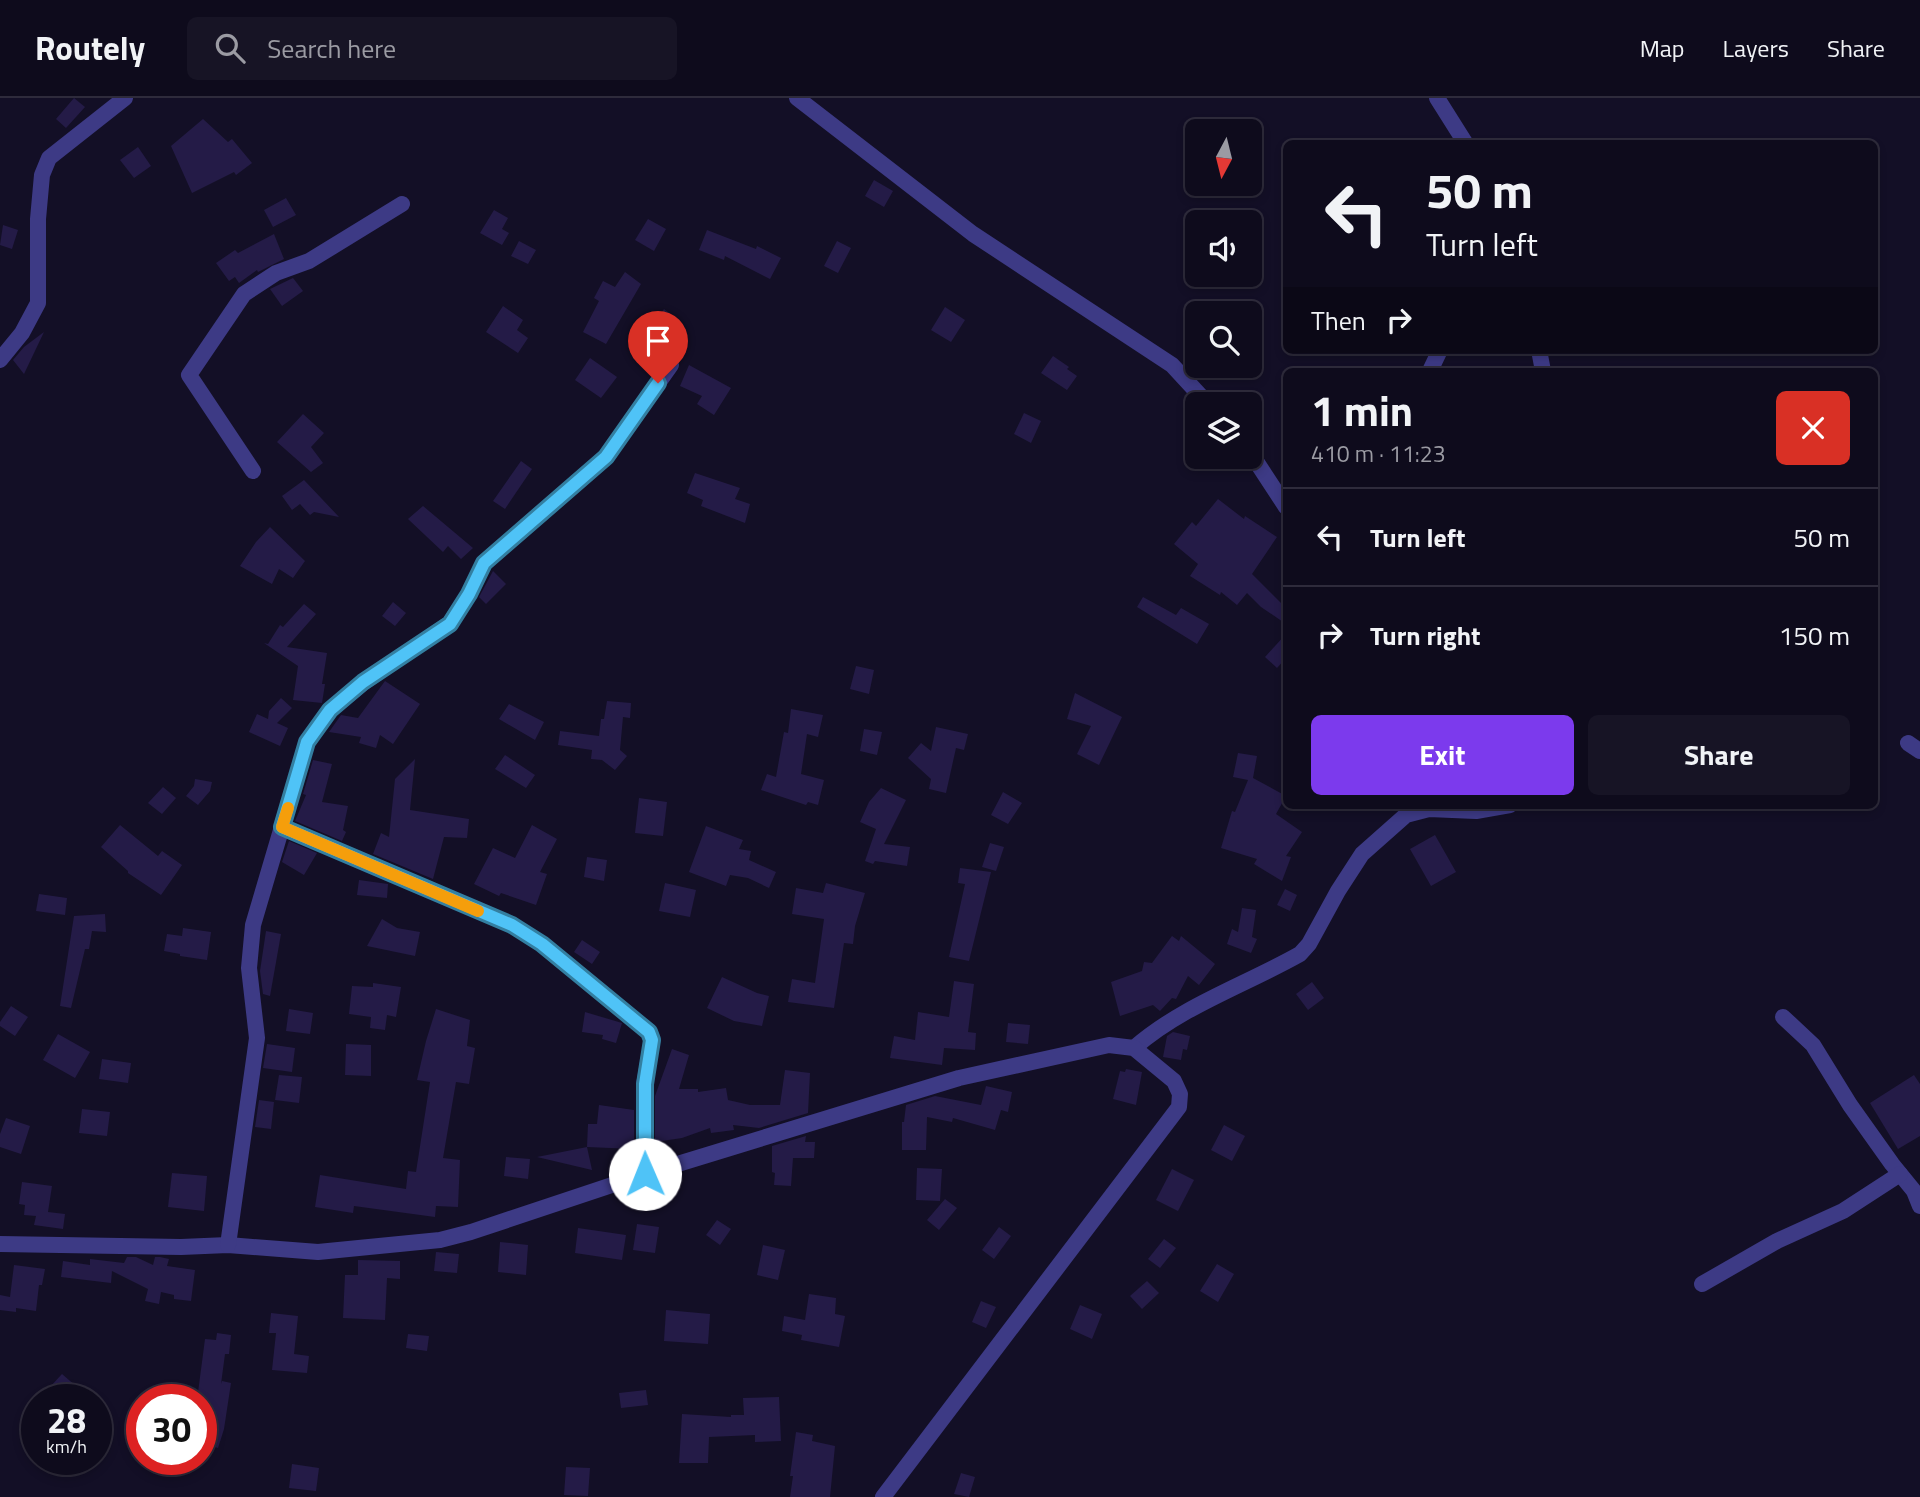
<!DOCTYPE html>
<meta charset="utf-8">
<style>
body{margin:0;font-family:"Titillium Web",sans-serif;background:#171425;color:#f1f3f6;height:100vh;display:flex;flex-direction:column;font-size:26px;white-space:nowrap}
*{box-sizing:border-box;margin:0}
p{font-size:23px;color:#9b9ba3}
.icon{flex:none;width:38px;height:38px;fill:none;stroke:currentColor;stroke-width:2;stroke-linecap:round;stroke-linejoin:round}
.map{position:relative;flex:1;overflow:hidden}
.panel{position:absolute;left:1283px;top:270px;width:595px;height:441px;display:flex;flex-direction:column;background:#0e0b1c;border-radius:10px;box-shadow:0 4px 10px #0003,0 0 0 2px #2e2b3b}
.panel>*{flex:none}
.guide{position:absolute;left:1283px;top:42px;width:595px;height:214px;border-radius:10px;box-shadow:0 4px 10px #0003,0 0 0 2px #2e2b3b;background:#0e0b1c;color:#f1f3f6;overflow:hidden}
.needle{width:46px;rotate:187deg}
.tools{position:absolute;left:1185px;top:21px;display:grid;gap:14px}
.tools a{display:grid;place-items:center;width:77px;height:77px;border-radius:10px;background:#0e0b1c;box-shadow:0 4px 10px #0003,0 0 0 2px #2e2b3b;font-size:35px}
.speed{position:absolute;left:21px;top:1286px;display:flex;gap:14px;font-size:35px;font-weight:700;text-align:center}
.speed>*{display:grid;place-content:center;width:91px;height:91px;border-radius:50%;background:#0e0b1c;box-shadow:0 4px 10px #0003,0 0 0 2px #2e2b3b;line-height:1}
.speed small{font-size:18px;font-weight:400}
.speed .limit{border:10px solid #d22;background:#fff;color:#111}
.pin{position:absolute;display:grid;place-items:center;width:60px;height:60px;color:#fff;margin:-72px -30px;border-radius:50% 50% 50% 0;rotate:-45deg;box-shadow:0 0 7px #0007}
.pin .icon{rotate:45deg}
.me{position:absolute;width:77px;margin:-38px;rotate:359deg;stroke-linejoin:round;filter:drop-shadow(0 0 5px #0008)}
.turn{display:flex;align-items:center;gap:24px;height:147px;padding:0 28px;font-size:32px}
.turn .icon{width:91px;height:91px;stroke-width:2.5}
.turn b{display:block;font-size:49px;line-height:60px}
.then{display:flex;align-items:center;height:66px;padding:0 28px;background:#0003;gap:14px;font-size:26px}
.round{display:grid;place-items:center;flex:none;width:74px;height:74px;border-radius:10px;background:#171425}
.overview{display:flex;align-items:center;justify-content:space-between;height:119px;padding:0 28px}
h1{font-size:42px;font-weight:700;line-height:52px}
.primary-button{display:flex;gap:14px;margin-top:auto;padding:14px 28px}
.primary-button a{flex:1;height:80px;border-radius:10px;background:#7c3aed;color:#fff;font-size:28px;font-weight:700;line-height:80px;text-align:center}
.primary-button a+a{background:#171425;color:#f1f3f6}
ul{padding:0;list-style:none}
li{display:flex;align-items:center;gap:21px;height:98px;padding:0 28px;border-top:2px solid #2e2b3b}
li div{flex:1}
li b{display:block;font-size:26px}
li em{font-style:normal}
header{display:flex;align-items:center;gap:42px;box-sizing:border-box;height:98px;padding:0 35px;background:#0e0b1c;border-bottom:2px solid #2e2b3b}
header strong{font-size:33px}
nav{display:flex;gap:38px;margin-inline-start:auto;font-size:24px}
.search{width:490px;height:63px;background:#171425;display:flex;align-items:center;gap:18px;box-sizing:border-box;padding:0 24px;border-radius:10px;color:#9b9ba3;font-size:26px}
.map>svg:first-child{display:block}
.building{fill:#241b47}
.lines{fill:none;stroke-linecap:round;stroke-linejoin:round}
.street{stroke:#3d3a85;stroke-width:16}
.route-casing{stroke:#337fa1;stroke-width:18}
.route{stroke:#4fc3f7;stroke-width:12}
.slow{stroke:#f59e0b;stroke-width:12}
</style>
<header>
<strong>Routely</strong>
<div class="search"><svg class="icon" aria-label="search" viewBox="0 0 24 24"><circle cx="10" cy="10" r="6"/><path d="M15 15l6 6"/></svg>Search here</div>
<nav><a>Map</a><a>Layers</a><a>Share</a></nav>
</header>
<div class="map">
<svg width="1920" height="1399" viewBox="0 0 1920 1399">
<rect width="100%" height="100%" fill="#130f26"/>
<!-- building -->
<g class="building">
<polygon points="74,0 85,9 66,30 56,21"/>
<polygon points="203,21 228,44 232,41 252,65 236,77 234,74 192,95 171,48"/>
<polygon points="138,49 151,68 134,80 120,62"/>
<polygon points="874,82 893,93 884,109 865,98"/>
<polygon points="286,100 296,117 273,129 264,112"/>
<polygon points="494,112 508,120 502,131 509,135 502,147 480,135"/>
<polygon points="648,121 666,131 654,153 635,142"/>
<polygon points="3,127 18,132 12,151 0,147"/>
<polygon points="707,132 756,151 757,148 781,160 770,181 725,158 724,162 699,152"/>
<polygon points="274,136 284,161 258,174 257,172 239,185 235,179 229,183 216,165 235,152 238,155"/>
<polygon points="519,143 536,152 528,166 511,158"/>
<polygon points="837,143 851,150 838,175 824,168"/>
<polygon points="625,174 641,186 606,246 583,234 599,203 594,200 603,183 615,189"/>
<polygon points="293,180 303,193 282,208 270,191"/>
<polygon points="503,208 523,222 517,232 528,240 518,255 486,234"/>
<polygon points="945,209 965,222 951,244 931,232"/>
<polygon points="664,211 677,221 665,238 652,228"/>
<polygon points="44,234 24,276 13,262 24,249"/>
<polygon points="1053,258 1069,269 1067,271 1077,278 1067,292 1041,275"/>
<polygon points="590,260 617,279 601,300 575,282"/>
<polygon points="689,267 731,290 714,317 697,306 702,298 680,288"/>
<polygon points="1024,315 1041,323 1031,345 1014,336"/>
<polygon points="303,316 324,335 311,349 323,365 311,374 277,344"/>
<polygon points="521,363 532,371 505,411 493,403"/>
<polygon points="695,375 740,390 735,401 750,406 745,425 701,408 703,402 687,395"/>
<polygon points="304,382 339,419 314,414 310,417 300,406 292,412 282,398"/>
<polygon points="1218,401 1244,421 1245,418 1277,439 1252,476 1286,510 1286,526 1261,509 1247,495 1237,507 1221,494 1220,497 1190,478 1198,466 1174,446 1192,424 1196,428"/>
<polygon points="423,408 473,450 461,461 448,448 443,454 408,421"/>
<polygon points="270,429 305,463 293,480 279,471 272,486 240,468 256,444"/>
<polygon points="493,473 506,486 486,506 479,499"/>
<polygon points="1143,499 1176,517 1181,510 1209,526 1197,546 1137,509"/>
<polygon points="393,504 406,515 395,528 382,518"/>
<polygon points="304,506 316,516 287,549 327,555 322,586 325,586 322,605 293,602 298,568 264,545 268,546 280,527 283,529"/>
<polygon points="1286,536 1286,560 1277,570 1265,559"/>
<polygon points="856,568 874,572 869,596 850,591"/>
<polygon points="385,583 420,606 393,646 380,637 376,650 359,645 361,639 329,634 341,617 358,620"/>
<polygon points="1075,595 1122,619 1099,667 1077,656 1091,628 1067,621"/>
<polygon points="281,600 292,610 277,625 288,630 280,648 249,634 257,616 268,621 269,613"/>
<polygon points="607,603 631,605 630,620 623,619 620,652 627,658 615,672 602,662 591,661 592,652 558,647 560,633 599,638 601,621 604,621"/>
<polygon points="509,606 544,624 535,642 499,621"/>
<polygon points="791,611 823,617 818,639 807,636 801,676 824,682 818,707 808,704 806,707 761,692 767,676 776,679 784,634 788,635"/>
<polygon points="936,629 968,636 964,652 956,650 946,695 929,691 931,681 908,660 921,645 931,653"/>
<polygon points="864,631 882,634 877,657 860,653"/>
<polygon points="1238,655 1257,658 1253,680 1286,698 1276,716 1302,734 1286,758 1291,759 1282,783 1254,766 1257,761 1221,750 1232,713 1235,714 1248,682 1233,679"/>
<polygon points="505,657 535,677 526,690 495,671"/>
<polygon points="415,661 410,712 469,721 467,740 444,739 433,781 373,756 381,735 389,739 395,681"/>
<polygon points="313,662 332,666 322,704 348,708 343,732 346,734 342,743 295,723 306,697 303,696"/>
<polygon points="195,681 212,684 210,693 198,707 186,698 194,688"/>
<polygon points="163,689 176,700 162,716 148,705"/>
<polygon points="881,690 906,702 884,746 910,749 907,768 875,763 873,766 865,763 876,731 860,724 869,704"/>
<polygon points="1003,694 1022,705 1008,726 991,717"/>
<polygon points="639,700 667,704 663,738 635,735"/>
<polygon points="120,727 158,758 162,753 182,767 161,797 128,775 128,773 101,749"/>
<polygon points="532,727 557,741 540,774 547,776 536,807 501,795 499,798 474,786 493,750 515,760"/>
<polygon points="706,728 743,742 739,751 751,753 749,762 776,774 769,790 748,780 730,777 726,788 689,774"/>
<polygon points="1435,737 1456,774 1431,788 1410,751"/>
<polygon points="289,743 317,755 304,777 282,764"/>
<polygon points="990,745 1004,749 996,773 982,769"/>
<polygon points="587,759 607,762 604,783 584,779"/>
<polygon points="960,770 991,774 969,863 949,859 965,786 958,785"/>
<polygon points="359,782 388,786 387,800 357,797"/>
<polygon points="665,785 696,792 690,819 659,813"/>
<polygon points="826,785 865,795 855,828 853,846 844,845 834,910 788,904 792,881 815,885 824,821 792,816 796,790 823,795"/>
<polygon points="1285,791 1297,797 1290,813 1277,807"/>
<polygon points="39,796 67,800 65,817 36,813"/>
<polygon points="1242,810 1256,812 1252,839 1257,841 1251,855 1227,846 1232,831 1238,834"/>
<polygon points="105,816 106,834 92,833 89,851 85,851 71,910 60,908 74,818"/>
<polygon points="382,821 397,830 420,834 415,858 367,848"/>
<polygon points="183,830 211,834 207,862 180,858 180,856 164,853 167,836 182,838"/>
<polygon points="266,833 281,836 270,898 263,896 260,873"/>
<polygon points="1172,838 1179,843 1181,838 1215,866 1199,887 1188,878 1176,901 1172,900 1160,913 1153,907 1120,918 1111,884 1142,873 1144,864 1152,865"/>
<polygon points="582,842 600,854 592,866 574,854"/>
<polygon points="722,879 757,895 769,898 762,928 734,923 707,910"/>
<polygon points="954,883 974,886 968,934 976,935 975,952 944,950 942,967 890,960 894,938 915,942 918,914 949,919"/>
<polygon points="1312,884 1324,900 1308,912 1296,896"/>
<polygon points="373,885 401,889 396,919 387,917 385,932 370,930 371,919 349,916 352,888 373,889"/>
<polygon points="11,908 28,919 15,938 0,928 0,924"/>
<polygon points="289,911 313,915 310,936 286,933"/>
<polygon points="436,911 470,922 467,948 475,950 469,986 456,984 443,1060 460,1062 458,1109 436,1108 435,1119 354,1108 353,1115 315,1109 320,1077 406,1091 408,1073 416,1074 430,984 417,982 426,943"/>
<polygon points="585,914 622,925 616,945 602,941 603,937 582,934"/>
<polygon points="1008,925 1030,927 1028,946 1006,944"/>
<polygon points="1173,934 1190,938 1187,952 1183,951 1181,962 1163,959 1167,938"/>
<polygon points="58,936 90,954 75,980 43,962"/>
<polygon points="267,946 295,950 292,974 263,970"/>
<polygon points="346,946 371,947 371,978 345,977"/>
<polygon points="672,951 689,957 679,991 698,991 698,994 726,990 728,1002 750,1007 780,1007 785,972 810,975 808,1015 759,1030 733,1027 734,1032 711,1035 710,1030 682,1040 655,1044 655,998"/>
<polygon points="102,961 131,965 128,985 99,981"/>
<polygon points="1126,971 1142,974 1136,1007 1113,1001 1120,973 1125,974"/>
<polygon points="279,977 302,979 299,1005 275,1002"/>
<polygon points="1914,977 1920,986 1920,1038 1898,1051 1870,1005"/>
<polygon points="986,988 1012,994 1008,1014 1001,1012 995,1032 953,1020 952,1024 927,1019 926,1052 902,1052 902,1024 904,1024 906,1007 935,998 981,1007"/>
<polygon points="259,1002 274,1004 271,1031 255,1029"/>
<polygon points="599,1007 634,1012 634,1051 587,1049 588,1026 597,1026"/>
<polygon points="82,1011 110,1014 107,1038 79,1035"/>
<polygon points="6,1020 30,1028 21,1056 0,1049 0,1036"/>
<polygon points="1224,1027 1245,1038 1232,1063 1211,1052"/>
<polygon points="806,1038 805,1044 815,1044 814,1060 793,1060 791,1088 774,1087 775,1075 772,1074 772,1048"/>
<polygon points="587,1049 592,1072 537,1059"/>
<polygon points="506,1059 530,1061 528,1081 504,1078"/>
<polygon points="917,1070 942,1071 940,1103 916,1102"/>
<polygon points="1172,1071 1194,1082 1178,1113 1156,1102"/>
<polygon points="172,1075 207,1078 204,1113 168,1109"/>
<polygon points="22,1084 52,1088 48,1114 65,1116 63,1131 34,1127 36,1118 24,1117 25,1107 19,1106"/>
<polygon points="945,1101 957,1110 939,1132 927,1122"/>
<polygon points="717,1122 731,1131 720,1147 706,1137"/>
<polygon points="637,1126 659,1129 655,1155 633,1152"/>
<polygon points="999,1129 1011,1138 994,1161 982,1152"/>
<polygon points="578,1130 626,1137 622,1162 575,1155"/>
<polygon points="1164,1141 1176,1150 1160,1170 1148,1161"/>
<polygon points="500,1144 528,1147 526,1177 498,1174"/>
<polygon points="763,1147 785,1152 778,1182 757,1177"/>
<polygon points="436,1154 459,1156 457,1175 434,1173"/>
<polygon points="127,1159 136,1159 153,1167 155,1159 160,1159 169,1161 167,1168 195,1172 191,1203 174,1201 174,1197 161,1194 159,1206 145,1203 148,1191 112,1173 111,1185 61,1179 63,1163 90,1167 90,1161 124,1165"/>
<polygon points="358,1162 400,1163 400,1181 387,1180 385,1222 343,1220 345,1177 358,1177"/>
<polygon points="1217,1166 1234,1176 1218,1204 1200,1193"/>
<polygon points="14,1167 45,1171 42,1187 39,1187 36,1213 16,1210 16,1214 0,1212 0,1197 10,1199"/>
<polygon points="1147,1183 1159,1195 1142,1211 1130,1198"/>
<polygon points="809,1196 836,1200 835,1216 845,1218 839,1249 801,1242 802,1237 782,1233 784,1218 805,1222"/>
<polygon points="981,1203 996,1209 986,1230 972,1224"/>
<polygon points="1080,1207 1102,1216 1092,1241 1070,1231"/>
<polygon points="666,1212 710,1216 708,1246 664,1243"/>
<polygon points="271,1215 298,1218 294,1256 309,1258 307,1275 272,1272 276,1235 269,1235"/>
<polygon points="217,1235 231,1237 229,1256 225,1256 221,1286 222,1283 231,1285 224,1331 218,1350 203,1345 210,1322 201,1320 201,1302 197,1302 205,1241 216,1242"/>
<polygon points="408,1236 429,1238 427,1253 406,1250"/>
<polygon points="62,1276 92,1302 38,1302"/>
<polygon points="646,1292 648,1307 621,1310 619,1295"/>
<polygon points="779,1299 781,1343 755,1344 755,1337 709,1339 708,1365 679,1365 682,1316 731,1319 731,1317 744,1317 743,1300"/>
<polygon points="796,1334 813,1337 812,1343 835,1348 830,1399 790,1399 793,1378 790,1378"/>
<polygon points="292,1366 319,1370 316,1393 289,1390"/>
<polygon points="566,1369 590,1370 588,1398 564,1397"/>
<polygon points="961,1375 975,1379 969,1399 954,1396"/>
</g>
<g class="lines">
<!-- street -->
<g class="street">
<polyline points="797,0 973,136 1172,267 1208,306"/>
<polyline points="1437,0 1466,46"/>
<polyline points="1539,252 1543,273"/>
<polyline points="0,262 22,235 38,205 38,121 42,77 49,60 125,0"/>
<polyline points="1430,273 1440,252"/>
<polyline points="1250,354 1286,409"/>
<polyline points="253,373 189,277 244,196 276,175 309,163 402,106"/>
<polyline points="1908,645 1920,653"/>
<polyline points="282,729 512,827 542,846 649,934 652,942 644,987 645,1076"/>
<polyline points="1783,919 1813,947 1850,1007 1892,1066 1914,1093 1920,1108"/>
<path d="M1134 950C1182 908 1245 887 1300 856L1309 846 1338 793 1362 756 1406 717 1429 711 1476 713 1510 707"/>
<polyline points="0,1146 181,1149 228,1147 318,1154 440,1142 471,1134 645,1076 959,980 1109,947 1134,950 1174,983 1180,996 1179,1009 883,1399"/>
<polyline points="228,1147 257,940 249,870 253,827 307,644 330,612 363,585 450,525 469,496 484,465 606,359 671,267"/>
<polyline points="1702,1186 1777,1143 1843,1113 1900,1076"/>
</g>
</g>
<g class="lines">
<defs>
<polyline id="route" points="645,1076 645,986 652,942 649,934 542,846 512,827 282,729 307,644 330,612 363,584 450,526 469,496 484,465 606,359 658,285"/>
</defs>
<!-- route casing -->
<use href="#route" class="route-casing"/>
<!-- route -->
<use href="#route" class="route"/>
<!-- slow -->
<polyline class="slow" points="288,710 282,729 478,813"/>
</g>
</svg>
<div class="tools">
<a><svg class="needle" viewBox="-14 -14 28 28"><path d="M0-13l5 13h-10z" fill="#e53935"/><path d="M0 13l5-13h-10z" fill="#9b9ba3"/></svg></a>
<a><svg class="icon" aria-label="sound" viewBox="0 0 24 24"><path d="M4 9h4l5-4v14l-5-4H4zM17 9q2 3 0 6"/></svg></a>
<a><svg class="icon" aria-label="search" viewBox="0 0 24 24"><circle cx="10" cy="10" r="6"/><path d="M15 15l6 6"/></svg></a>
<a><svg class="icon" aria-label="layers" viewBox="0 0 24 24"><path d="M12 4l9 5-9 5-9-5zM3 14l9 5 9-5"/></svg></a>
</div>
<div class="speed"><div>28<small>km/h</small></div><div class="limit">30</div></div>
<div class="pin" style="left:658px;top:285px;background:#d93025"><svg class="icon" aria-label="arrive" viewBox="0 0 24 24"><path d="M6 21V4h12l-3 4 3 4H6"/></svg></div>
<svg class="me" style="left:645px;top:1076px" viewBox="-20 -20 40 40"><circle r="19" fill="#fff"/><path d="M0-13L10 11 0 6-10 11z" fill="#4fc3f7"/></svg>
<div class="guide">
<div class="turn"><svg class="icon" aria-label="left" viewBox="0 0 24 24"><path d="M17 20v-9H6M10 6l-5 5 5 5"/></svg><div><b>50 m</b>Turn left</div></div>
<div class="then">Then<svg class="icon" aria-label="right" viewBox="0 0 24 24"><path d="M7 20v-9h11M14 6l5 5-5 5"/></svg></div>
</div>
<section class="panel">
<div class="overview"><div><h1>1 min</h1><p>410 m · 11:23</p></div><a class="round" style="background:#d93025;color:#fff"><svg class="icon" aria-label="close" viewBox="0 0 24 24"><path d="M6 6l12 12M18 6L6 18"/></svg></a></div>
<ul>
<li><svg class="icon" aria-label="left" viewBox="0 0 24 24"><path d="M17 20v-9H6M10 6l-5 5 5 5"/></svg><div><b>Turn left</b></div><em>50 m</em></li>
<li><svg class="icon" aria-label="right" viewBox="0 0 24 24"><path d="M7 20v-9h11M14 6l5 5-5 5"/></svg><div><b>Turn right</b></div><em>150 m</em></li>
</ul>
<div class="primary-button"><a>Exit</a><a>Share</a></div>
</section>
</div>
